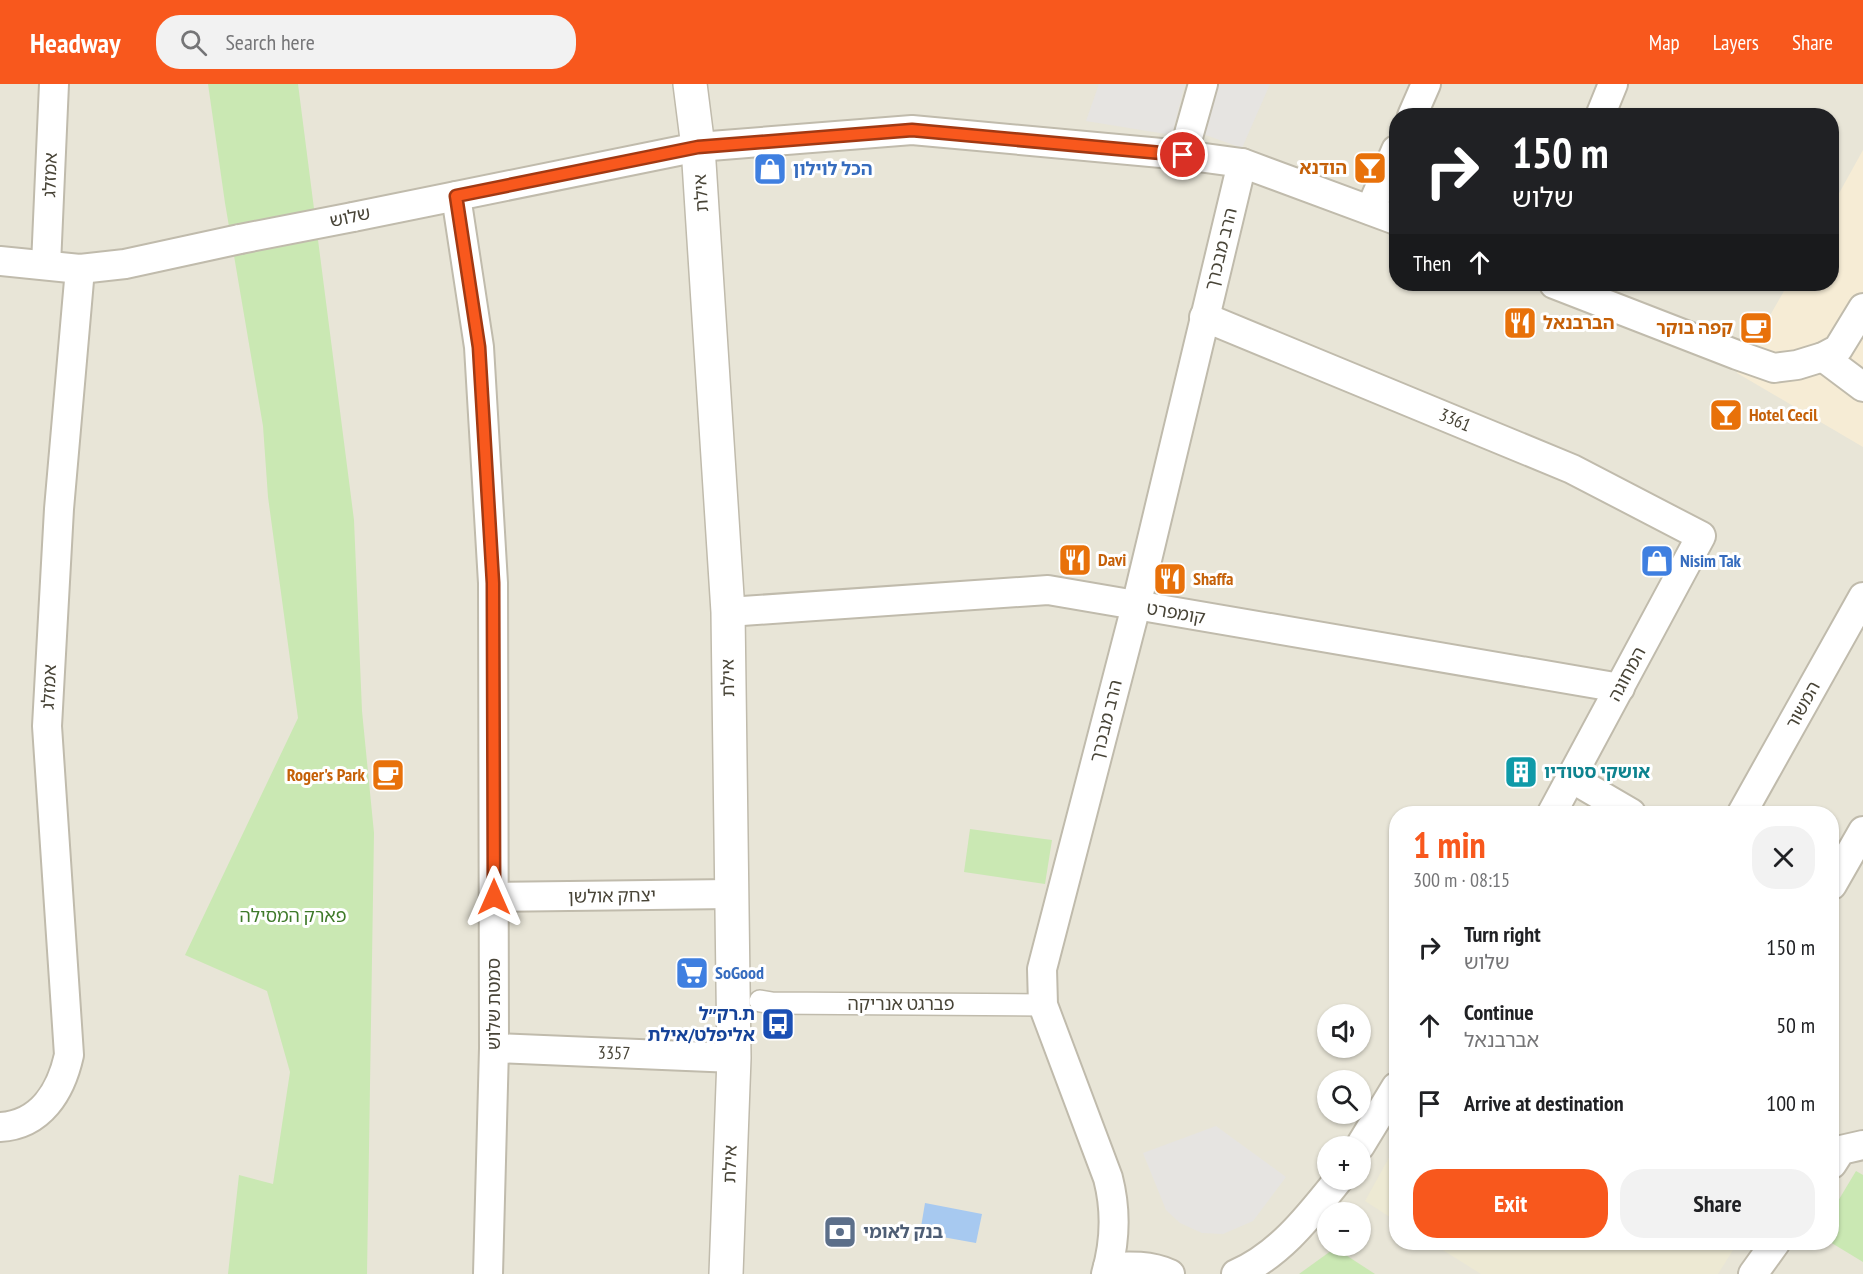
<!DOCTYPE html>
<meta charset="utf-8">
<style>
body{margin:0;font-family:"PT Sans Narrow","Noto Sans Hebrew",sans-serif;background:#f2f2f2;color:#202124;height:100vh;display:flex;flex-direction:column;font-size:22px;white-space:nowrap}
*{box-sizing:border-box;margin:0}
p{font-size:20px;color:#757577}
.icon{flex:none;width:33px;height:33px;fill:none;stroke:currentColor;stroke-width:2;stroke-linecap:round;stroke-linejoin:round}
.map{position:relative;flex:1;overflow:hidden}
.panel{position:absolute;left:1389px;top:722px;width:450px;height:444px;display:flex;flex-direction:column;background:#fff;border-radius:24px;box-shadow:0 2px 4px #0004}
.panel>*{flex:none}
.banner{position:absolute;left:1389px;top:24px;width:450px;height:183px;border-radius:24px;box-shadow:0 2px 4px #0004;background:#202124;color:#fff;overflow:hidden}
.controls{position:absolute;left:1317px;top:920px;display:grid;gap:12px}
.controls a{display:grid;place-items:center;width:54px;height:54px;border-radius:50%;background:#fff;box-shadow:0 2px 4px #0004;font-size:30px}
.pin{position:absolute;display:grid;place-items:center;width:51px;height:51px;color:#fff;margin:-26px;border:3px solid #fff;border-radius:50%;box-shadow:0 2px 6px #0007}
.me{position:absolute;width:66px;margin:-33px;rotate:0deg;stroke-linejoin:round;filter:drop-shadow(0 0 4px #0008)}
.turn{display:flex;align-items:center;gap:21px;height:126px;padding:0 24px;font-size:27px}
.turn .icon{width:78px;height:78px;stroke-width:2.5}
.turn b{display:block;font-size:42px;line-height:51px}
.then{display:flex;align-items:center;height:57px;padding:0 24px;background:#0003;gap:12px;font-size:22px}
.round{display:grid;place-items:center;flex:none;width:63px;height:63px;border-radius:24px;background:#f2f2f2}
.overview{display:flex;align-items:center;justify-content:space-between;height:102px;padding:0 24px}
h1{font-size:36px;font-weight:700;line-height:45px;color:#f8581d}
.primary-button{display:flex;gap:12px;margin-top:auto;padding:12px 24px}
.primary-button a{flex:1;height:69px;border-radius:24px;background:#f8581d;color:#fff;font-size:24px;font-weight:700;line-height:69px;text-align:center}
.primary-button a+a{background:#f2f2f2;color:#202124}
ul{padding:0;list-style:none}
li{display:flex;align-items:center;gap:18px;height:78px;padding:0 24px}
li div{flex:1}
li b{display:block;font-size:22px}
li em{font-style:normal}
header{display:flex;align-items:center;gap:36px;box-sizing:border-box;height:84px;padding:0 30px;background:#f8581d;color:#fff}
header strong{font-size:28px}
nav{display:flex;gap:33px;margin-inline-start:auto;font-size:21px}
.search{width:420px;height:54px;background:#f2f2f2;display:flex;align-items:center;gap:15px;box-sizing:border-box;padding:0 21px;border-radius:24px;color:#757577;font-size:22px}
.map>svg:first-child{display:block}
.residential{fill:#e8e5d7;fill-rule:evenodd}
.commercial{fill:#f6ecd5}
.education{fill:#ede9d3}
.green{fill:#cae8b3}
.parking{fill:#e6e4e1}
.water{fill:#a7c9f0}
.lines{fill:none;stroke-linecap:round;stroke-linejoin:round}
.pedestrian-casing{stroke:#c0bbac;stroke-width:24}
.minor-casing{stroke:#c0bbac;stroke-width:32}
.tertiary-casing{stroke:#c0bbac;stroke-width:36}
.pedestrian{stroke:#fff;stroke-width:21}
.minor{stroke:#fff;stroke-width:28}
.tertiary{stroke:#fff;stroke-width:33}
.minor-bridge-casing{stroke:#c0bbac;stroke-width:32;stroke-linecap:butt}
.minor-bridge{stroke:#fff;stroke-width:28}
.route-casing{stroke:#a13913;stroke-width:15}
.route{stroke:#f8581d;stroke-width:10}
.labels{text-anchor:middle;stroke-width:6;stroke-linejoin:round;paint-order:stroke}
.food-label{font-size:18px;font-weight:bold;fill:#c56008;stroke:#fff;text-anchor:start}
.shop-label{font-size:18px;font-weight:bold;fill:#366cbe;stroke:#fff;text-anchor:start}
.street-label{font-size:18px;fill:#484437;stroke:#fff}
.culture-label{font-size:18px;font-weight:bold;fill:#0d838f;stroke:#fff;text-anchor:start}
.park-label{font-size:18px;fill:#3f7a2a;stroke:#fff}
.transit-label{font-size:18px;font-weight:bold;fill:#164399;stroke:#fff;text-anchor:end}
.service-label{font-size:18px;font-weight:bold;fill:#4e5e75;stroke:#fff;text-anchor:start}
</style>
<header>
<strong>Headway</strong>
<div class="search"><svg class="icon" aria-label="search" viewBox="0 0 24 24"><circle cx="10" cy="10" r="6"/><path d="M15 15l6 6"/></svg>Search here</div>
<nav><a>Map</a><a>Layers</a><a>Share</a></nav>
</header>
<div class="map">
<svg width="1863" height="1190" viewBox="0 0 1863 1190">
<rect width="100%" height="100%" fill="#f4f2e9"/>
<!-- residential -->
<path class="residential" d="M0 0H1863V1190H0ZM1396 32H1832V200H1396ZM1396 729H1832V1158H1396ZM1328 930H1360V963H1328ZM1328 996H1360V1029H1328ZM1328 1062H1360V1095H1328ZM1328 1128H1360V1161H1328Z"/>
<!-- commercial -->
<polygon class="commercial" points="1863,66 1863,363 1737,289 1788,200 1832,200 1832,122"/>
<!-- education -->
<g class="education">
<polygon points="1396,1061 1396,1137 1365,1117"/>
<polygon points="1430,1158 1738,1158 1718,1190 1481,1190"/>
</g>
<!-- green -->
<g class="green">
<polygon points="208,0 298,0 354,436 362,627 374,749 367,1190 228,1190 239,1091 273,1100 290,988 267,907 185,871 298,634 268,413 263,342 225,119"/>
<polygon points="970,745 1052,756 1045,800 964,788"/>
<polygon points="1856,1087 1863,1091 1863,1178 1830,1158 1832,1158 1832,1127"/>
<polygon points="1335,1164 1375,1190 1299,1190"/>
</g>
<!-- parking -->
<g class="parking">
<polygon points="1099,0 1185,0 1172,51 1086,37"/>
<polygon points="1216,0 1270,0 1242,64 1200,49"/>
<polygon points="1216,1042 1286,1093 1253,1137 1223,1150 1202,1149 1180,1139 1166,1126 1143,1069"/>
</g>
<!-- water -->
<polygon class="water" points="925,1119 982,1130 976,1159 920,1149"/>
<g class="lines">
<defs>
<polyline id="pedestrian" points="760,917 772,919 1043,921"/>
<g id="minor">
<polyline points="1412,32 1426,0"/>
<polyline points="1600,32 1613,0"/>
<polyline points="1183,71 1203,0"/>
<polyline points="456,112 479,263 493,499 494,964 488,1190"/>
<polyline points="1370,126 1396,66"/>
<polyline points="353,133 698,63 912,46 1183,71 1242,79 1396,136"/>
<polyline points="0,177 80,185 125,180 240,155"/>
<polyline points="46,181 54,0"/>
<polyline points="1554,200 1737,271 1774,284 1797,281 1823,273 1838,265 1863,224"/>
<polyline points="1204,233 1572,385 1701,452 1552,729"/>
<polyline points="1823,273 1863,303"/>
<polyline points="728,528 1048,506 1620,604"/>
<polyline points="1571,694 1631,729"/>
<polyline points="1742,729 1863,513"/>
<polyline points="1832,801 1863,747"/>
<polyline points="494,813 731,810"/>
<polyline points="494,964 734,974"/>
<path d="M0 1043C41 1041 61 1007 69 971L47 642 59 425 80 185"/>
<polyline points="1360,1062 1396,1003"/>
<polyline points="1832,1080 1841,1066 1863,1061"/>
<path d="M1108 1183C1130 1182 1150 1181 1170 1190"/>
<path d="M1106 1190C1115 1159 1116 1125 1108 1094L1043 921 1042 885 1136 522 1242 79"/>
<path d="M1236 1190C1280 1171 1310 1131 1339 1095"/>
<polyline points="1753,1190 1776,1158"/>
</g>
<polyline id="tertiary" points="690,0 698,63 728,528 734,974 726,1190"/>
</defs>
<!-- pedestrian casing -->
<use href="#pedestrian" class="pedestrian-casing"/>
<!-- minor casing -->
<use href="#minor" class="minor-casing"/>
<!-- tertiary casing -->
<use href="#tertiary" class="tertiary-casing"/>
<!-- pedestrian -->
<use href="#pedestrian" class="pedestrian"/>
<!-- minor -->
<use href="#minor" class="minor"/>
<!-- tertiary -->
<use href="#tertiary" class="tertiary"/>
<defs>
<polyline id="minor-bridge" points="240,155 353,133"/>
</defs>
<!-- minor-bridge casing -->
<use href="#minor-bridge" class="minor-bridge-casing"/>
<!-- minor-bridge -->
<use href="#minor-bridge" class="minor-bridge"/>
</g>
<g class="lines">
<defs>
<polyline id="route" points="494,813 493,499 479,263 456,112 698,63 912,46 1183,71"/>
</defs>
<!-- route casing -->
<use href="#route" class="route-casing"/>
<!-- route -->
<use href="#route" class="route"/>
</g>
<!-- icons -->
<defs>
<symbol id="bar-square" viewBox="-11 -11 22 22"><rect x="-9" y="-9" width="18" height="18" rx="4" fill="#e8710a" stroke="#fff"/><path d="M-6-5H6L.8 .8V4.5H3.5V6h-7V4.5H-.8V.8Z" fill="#fff"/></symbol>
<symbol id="shop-square" viewBox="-11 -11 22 22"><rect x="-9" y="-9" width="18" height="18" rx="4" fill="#3f7fe0" stroke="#fff"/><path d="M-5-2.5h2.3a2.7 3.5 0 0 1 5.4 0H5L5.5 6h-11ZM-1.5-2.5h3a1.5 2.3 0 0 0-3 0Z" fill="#fff"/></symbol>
<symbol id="restaurant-square" viewBox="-11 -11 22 22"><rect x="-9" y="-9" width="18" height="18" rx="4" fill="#e8710a" stroke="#fff"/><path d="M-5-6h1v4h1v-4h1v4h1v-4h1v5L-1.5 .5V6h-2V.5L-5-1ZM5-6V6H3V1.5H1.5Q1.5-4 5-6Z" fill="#fff"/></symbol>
<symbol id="cafe-square" viewBox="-11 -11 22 22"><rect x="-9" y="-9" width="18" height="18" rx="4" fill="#e8710a" stroke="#fff"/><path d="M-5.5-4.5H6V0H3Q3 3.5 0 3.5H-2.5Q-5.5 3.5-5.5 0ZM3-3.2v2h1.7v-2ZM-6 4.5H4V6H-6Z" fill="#fff"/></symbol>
<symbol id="building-square" viewBox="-11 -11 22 22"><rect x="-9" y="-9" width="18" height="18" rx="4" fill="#0f9aa8" stroke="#fff"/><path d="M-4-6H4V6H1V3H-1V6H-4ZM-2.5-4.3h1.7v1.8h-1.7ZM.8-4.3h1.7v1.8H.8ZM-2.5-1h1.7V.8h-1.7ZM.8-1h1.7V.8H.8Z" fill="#fff"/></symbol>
<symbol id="supermarket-square" viewBox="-11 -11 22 22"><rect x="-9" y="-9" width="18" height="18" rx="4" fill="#3f7fe0" stroke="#fff"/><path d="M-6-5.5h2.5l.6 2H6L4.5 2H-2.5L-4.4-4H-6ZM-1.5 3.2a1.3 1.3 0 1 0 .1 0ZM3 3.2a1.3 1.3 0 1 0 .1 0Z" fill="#fff"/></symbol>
<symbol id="bus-square" viewBox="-11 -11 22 22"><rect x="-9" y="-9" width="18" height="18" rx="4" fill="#1a4fb4" stroke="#fff"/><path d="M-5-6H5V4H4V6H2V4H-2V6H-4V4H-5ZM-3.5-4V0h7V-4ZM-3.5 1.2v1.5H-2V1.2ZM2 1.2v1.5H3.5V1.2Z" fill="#fff"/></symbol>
<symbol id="bank-square" viewBox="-11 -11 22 22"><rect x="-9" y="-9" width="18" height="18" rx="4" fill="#5c6f8a" stroke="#fff"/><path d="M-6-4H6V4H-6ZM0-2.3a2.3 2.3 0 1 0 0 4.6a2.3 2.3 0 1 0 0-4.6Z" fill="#fff"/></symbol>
</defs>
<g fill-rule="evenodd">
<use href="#bar-square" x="1351" y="65" width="38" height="38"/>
<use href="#shop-square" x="751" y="66" width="38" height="38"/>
<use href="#restaurant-square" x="1501" y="220" width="38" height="38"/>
<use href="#cafe-square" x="1737" y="225" width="38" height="38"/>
<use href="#bar-square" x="1707" y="312" width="38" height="38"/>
<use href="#restaurant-square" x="1056" y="457" width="38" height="38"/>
<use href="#shop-square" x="1638" y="458" width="38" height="38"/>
<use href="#restaurant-square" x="1151" y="476" width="38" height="38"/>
<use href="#building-square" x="1502" y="669" width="38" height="38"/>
<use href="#cafe-square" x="369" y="672" width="38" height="38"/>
<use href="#supermarket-square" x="673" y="870" width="38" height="38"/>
<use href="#bus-square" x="759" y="921" width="38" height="38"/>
<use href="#bank-square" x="821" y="1129" width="38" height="38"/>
</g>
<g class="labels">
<!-- food labels -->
<g class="food-label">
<text x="1347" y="90" text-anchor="end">הודנא</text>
<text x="1543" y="245">הברבנאל</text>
<text x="1733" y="250" text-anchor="end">קפה בוקר</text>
<text x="1749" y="337">Hotel Cecil</text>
<text x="1098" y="482">Davi</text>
<text x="1193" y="501">Shaffa</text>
<text x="365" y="697" text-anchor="end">Roger's Park</text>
</g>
<!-- shop labels -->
<g class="shop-label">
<text x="793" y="91">הכל לוילון</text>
<text x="1680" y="483">Nisim Tak</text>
<text x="715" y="895">SoGood</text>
</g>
<!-- street labels -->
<g class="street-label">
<text transform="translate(50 91) rotate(-88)" y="6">אמזלג</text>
<text transform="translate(701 109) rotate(-94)" y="6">אילת</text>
<text transform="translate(350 133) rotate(-12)" y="6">שלוש</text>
<text transform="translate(1221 165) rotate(-76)" y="6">הרב מבכרך</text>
<text transform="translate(1455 336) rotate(23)" y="6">3361</text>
<text transform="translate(1176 529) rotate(10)" y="6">קומפרט</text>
<text transform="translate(1627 590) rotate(-62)" y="6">המחוגה</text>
<text transform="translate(728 594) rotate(-91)" y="6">אילת</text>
<text transform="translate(49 603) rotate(-87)" y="6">אמזלג</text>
<text transform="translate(1803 621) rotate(-61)" y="6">המשור</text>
<text transform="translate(1106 637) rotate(-76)" y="6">הרב מבכרך</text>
<text transform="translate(612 812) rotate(-1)" y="6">יצחק אולשן</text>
<text transform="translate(494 920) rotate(-90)" y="6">סמטת שלוש</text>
<text x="901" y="926">פברגט אנריקה</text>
<text transform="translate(614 969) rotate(2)" y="6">3357</text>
<text transform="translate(730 1080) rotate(-88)" y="6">אילת</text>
</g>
<!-- culture labels -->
<g class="culture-label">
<text x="1544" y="694">אושקי סטודיו</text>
</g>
<!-- park labels -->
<g class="park-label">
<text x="293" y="838">פארק המסילה</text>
</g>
<!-- transit labels -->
<g class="transit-label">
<text x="755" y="936">ת.רק״ל<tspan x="755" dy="21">אליפלט/אילת</tspan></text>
</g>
<!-- service labels -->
<g class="service-label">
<text x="863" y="1154">בנק לאומי</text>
</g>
</g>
</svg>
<div class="controls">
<a><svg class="icon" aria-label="sound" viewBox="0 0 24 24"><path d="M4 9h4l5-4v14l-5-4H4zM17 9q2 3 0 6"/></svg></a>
<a><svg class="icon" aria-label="search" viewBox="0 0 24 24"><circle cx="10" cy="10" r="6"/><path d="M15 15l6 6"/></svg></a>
<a>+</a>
<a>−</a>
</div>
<div class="pin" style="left:1183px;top:71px;background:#d93025"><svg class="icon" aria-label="arrive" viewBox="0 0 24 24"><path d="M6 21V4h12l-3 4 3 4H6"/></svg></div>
<svg class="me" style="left:494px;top:813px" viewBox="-20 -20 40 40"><path d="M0-17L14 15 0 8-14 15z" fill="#f8581d" stroke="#fff" stroke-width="4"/></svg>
<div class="banner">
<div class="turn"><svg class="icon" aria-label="right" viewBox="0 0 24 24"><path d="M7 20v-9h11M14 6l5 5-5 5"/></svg><div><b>150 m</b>שלוש</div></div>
<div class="then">Then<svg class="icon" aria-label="ahead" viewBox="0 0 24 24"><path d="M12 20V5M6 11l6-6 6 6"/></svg></div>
</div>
<section class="panel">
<div class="overview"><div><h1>1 min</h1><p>300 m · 08:15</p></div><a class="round"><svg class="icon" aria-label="close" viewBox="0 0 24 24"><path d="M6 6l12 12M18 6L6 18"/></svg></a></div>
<ul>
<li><svg class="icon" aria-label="right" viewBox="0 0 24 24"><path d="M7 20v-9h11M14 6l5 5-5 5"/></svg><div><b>Turn right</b><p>שלוש</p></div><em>150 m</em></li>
<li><svg class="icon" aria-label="ahead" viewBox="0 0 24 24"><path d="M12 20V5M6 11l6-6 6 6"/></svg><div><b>Continue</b><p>אברבנאל</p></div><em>50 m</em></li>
<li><svg class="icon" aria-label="arrive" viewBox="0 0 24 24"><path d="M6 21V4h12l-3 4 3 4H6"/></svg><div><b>Arrive at destination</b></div><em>100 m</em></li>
</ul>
<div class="primary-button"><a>Exit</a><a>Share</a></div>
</section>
</div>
